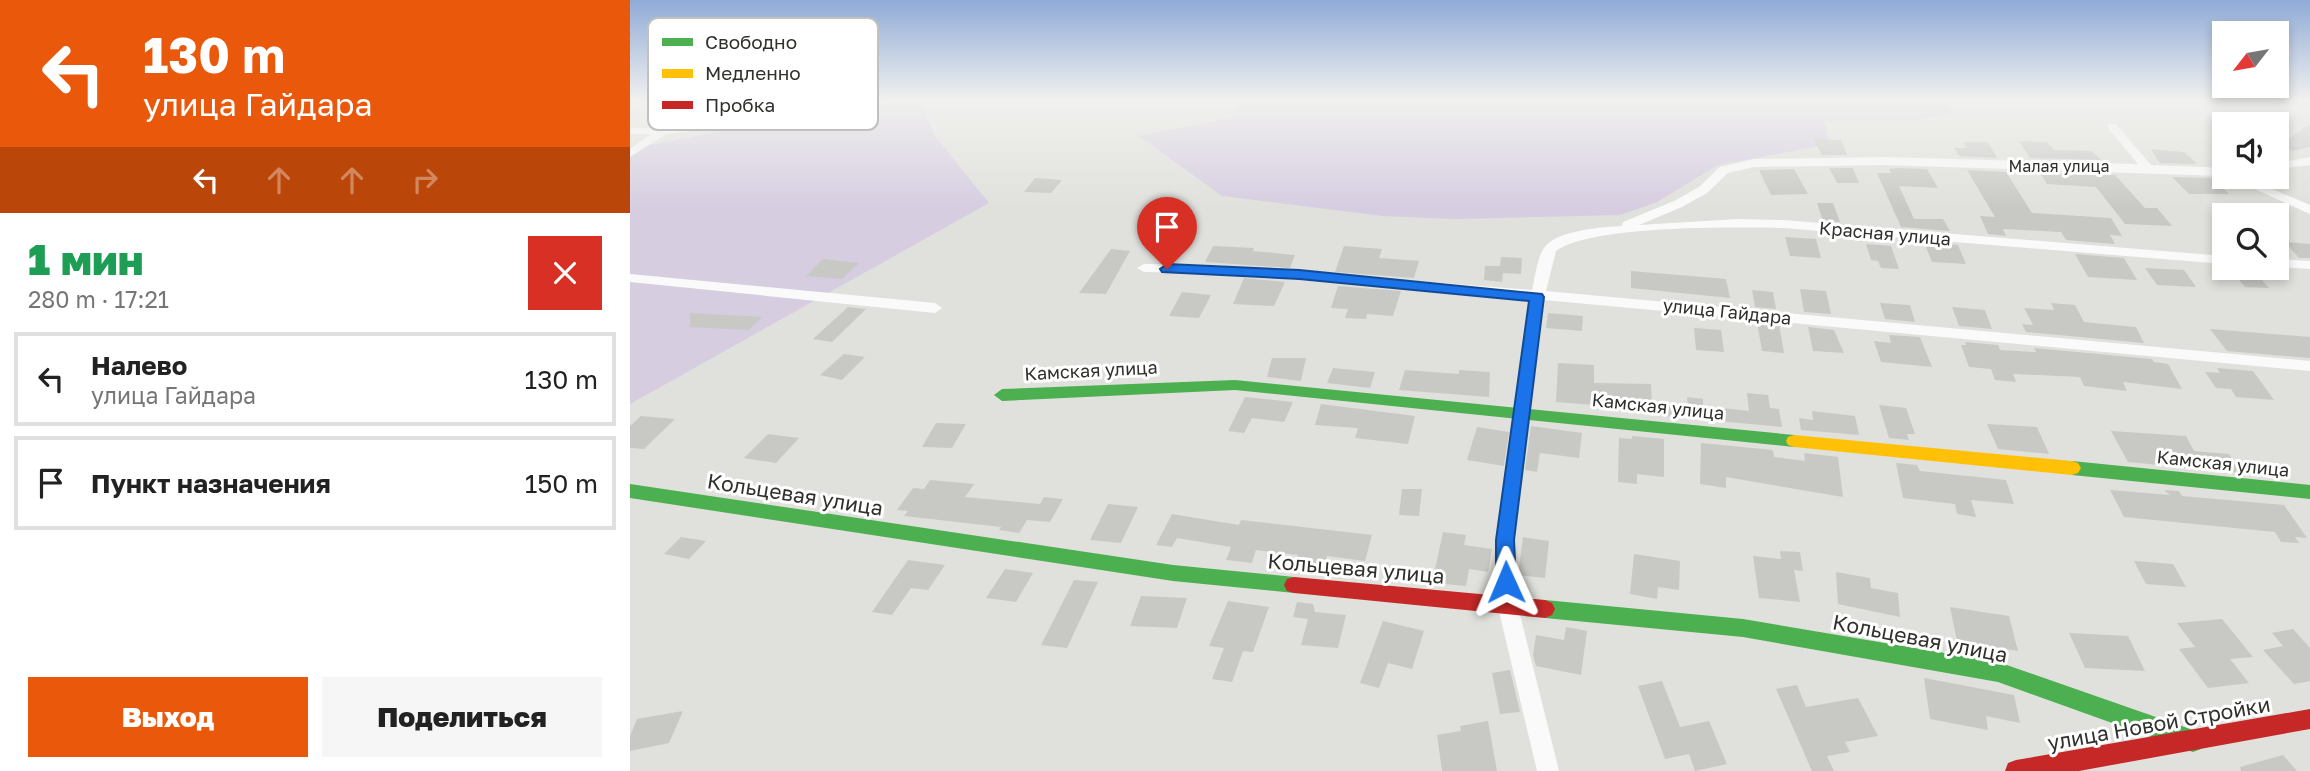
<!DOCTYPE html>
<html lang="ru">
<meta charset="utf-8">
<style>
body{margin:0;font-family:"Golos Text",sans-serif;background:#f6f6f6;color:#222;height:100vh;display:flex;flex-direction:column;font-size:26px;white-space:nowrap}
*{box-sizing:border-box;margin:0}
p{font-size:23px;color:#767676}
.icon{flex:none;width:38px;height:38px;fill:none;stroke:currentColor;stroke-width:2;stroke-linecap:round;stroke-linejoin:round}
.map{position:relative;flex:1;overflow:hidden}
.details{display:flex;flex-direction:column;background:#fff;width:630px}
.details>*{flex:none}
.guide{background:#ea580c;color:#fff;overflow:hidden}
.needle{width:46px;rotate:239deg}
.controls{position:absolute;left:1582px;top:21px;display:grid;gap:14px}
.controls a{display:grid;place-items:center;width:77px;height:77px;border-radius:0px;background:#fff;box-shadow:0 4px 10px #0003;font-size:35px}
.pin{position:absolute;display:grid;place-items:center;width:60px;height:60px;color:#fff;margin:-72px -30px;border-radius:50% 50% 50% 0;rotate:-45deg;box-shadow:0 0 7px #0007}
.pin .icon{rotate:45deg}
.me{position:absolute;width:77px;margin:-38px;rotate:359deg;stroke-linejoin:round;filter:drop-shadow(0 0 5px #0008)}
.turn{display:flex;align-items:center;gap:24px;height:147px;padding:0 28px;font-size:32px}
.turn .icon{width:91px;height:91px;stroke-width:2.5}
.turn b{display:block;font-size:49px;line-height:60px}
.lanes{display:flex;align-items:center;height:66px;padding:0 28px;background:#0003;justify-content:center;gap:35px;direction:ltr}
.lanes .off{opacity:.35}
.round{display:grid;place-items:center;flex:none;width:74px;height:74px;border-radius:0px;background:#f6f6f6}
.headline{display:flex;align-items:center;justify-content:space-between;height:119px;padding:0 28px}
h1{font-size:42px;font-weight:800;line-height:52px;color:#1e9e55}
.primary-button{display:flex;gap:14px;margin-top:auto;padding:14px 28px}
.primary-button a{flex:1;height:80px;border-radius:0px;background:#ea580c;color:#fff;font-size:28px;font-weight:800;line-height:80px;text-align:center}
.primary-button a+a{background:#f6f6f6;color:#222}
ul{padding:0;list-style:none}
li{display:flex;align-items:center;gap:21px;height:94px;margin:0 14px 10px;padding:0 14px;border:4px solid #e0e0e0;border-radius:0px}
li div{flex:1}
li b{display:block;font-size:26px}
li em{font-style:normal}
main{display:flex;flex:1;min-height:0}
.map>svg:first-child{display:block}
.green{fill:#d6cde1}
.building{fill:#c8c8c5}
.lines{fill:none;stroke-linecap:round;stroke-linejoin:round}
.street{fill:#fafafa;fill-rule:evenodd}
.fast{fill:#4caf50;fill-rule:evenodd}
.slow{fill:#ffc107;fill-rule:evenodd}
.jam{fill:#c62828;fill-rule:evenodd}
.route{fill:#1a73e8;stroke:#114b97;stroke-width:2}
.labels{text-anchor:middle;stroke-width:6;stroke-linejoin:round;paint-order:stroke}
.far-street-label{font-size:16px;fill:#30302d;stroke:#fff}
.street-label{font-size:18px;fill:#30302d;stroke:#fff}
.near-street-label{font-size:21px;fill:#30302d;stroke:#fff}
.key{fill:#fff;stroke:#c1c1c0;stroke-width:2}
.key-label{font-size:19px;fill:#30302d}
</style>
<main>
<section class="details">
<div class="guide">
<div class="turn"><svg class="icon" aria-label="left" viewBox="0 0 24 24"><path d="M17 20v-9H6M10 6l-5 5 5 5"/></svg><div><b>130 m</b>улица Гайдара</div></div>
<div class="lanes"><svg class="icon" aria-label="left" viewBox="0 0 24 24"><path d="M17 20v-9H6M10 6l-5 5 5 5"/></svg><svg class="icon off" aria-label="ahead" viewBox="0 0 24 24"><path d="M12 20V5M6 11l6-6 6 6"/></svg><svg class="icon off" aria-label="ahead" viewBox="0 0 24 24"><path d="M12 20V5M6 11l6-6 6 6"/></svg><svg class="icon off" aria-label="right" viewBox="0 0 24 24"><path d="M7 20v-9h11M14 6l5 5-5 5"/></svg></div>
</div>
<div class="headline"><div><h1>1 мин</h1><p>280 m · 17:21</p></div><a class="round" style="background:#d93025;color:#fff"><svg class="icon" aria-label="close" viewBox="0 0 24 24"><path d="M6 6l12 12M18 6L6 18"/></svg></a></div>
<ul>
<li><svg class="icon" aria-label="left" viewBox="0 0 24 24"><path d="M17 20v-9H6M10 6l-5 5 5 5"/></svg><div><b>Налево</b><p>улица Гайдара</p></div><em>130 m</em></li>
<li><svg class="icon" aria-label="arrive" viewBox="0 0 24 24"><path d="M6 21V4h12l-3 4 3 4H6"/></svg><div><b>Пункт назначения</b></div><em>150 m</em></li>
</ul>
<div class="primary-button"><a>Выход</a><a>Поделиться</a></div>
</section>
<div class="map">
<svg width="1680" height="771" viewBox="0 0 1680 771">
<rect width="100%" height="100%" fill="#e0e0dc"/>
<!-- green -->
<g class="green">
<polygon points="246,101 290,101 305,136 359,203 0,404 0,149"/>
<polygon points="615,101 1320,101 1321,114 1285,120 1194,121 1200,144 1088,165 1027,202 990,215 826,219 753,216 592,196 509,136 600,118"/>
</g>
<!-- building -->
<g class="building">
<polygon points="1680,124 1680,147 1663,151 1650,145"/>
<polygon points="1183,139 1211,140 1217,155 1192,155"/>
<polygon points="1389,141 1417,142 1424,150 1462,151 1471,160 1400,158"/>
<polygon points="1333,142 1358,142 1367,158 1329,156 1324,148 1337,148"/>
<polygon points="1521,149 1554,152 1567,164 1530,163"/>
<polygon points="1199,168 1223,168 1229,183 1207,183"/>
<polygon points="1268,168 1297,169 1308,188 1269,186 1284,219 1313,219 1320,231 1271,227 1247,173 1261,173 1259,169"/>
<polygon points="1164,169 1178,194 1141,195 1129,170"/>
<polygon points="1337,170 1376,172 1402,213 1481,218 1492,236 1480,235 1485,244 1436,240 1431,232 1373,229 1376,236 1358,234 1350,216 1365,217"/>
<polygon points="1410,173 1485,175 1515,208 1527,208 1542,226 1495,224 1466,187 1417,184"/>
<polygon points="1542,177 1582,178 1599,194 1559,194"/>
<polygon points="405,178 432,180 421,193 394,192"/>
<polygon points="1187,203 1203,203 1210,222 1193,221"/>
<polygon points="1155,237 1186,239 1191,258 1160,256"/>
<polygon points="1294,242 1328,245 1336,264 1302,262"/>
<polygon points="1655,242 1680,244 1680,258 1669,258"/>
<polygon points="1236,244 1261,246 1269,269 1251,268 1248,261 1241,260"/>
<polygon points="583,246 624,248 623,251 665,255 660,268 575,262"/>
<polygon points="714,246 752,249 749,258 789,261 784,278 705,272"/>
<polygon points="481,249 500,251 476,294 449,293"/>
<polygon points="1445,254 1494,258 1507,280 1458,277"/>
<polygon points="871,257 892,258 891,274 873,273 872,282 854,280 855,266 870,266"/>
<polygon points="193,259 229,263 212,279 176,276"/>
<polygon points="1515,268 1554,270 1566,287 1527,285"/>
<polygon points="1600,269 1623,270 1639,288 1615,287"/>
<polygon points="1001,271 1096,279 1100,298 1001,288"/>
<polygon points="614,278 655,282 644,306 603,304"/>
<polygon points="708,286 771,291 763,316 737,314 736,319 715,318 718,309 701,308"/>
<polygon points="1170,289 1196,291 1201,314 1174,312"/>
<polygon points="1122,290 1143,292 1146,309 1125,307"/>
<polygon points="552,292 581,295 569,318 539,316"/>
<polygon points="1250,303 1280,305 1285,322 1255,319"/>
<polygon points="1421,303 1445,305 1454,322 1506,327 1514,343 1396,332 1392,324 1403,325 1394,308 1424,310"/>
<polygon points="218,307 236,309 202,342 183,339"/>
<polygon points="1322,307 1355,310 1362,329 1329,326"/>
<polygon points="60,313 132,317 119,330 60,327"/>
<polygon points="918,313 953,316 952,331 916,328"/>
<polygon points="1127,322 1149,324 1154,353 1132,351"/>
<polygon points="1178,327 1204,330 1214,353 1183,351"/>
<polygon points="1064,328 1091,330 1094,352 1066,350"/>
<polygon points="1580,329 1680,337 1680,358 1597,351"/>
<polygon points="1259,335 1290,337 1302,367 1251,362 1244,341 1261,343"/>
<polygon points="1335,342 1368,345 1370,350 1406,352 1404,348 1522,359 1524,362 1538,364 1552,389 1493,382 1497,391 1454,386 1450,377 1383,374 1386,382 1365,380 1361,369 1339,367 1331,345 1336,345"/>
<polygon points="214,354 235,357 212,380 190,375"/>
<polygon points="642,358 676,358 671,381 637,377"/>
<polygon points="928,363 964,365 964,383 1021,384 1022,404 1058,407 1057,397 1073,399 1073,406 1119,411 1117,393 1138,395 1140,408 1149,409 1152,427 1002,413 1002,408 926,402"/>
<polygon points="703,368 745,372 740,388 697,383"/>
<polygon points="1587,368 1623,371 1644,400 1606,397 1601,389 1586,388 1575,372 1590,373"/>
<polygon points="775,370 829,374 829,370 860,372 859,397 769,390"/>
<polygon points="615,397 663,402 654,422 622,418 614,433 598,431"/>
<polygon points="691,404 785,416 778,444 725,438 728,428 685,425"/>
<polygon points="1249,405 1276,408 1285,434 1277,434 1279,440 1259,438"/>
<polygon points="1182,411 1225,416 1229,435 1171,430 1169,418 1183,420"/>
<polygon points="11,416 45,419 14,449 0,448 0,426"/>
<polygon points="306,423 336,424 322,448 292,447"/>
<polygon points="1357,424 1407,427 1419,454 1368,449"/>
<polygon points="901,426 952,433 949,458 910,453 907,472 895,470"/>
<polygon points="847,427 879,432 874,466 837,460"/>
<polygon points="1481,431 1556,436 1564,451 1599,454 1610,473 1498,462"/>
<polygon points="138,434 169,438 146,463 114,458"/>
<polygon points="1002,436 1034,439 1034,477 1007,474 1007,484 988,482 989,438 1002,439"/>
<polygon points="1071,443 1143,450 1144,457 1175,461 1174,453 1208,457 1213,497 1096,477 1096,488 1070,484"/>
<polygon points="1266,463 1287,465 1290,471 1376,480 1384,504 1341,500 1346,517 1327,514 1325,504 1273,498"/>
<polygon points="300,480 344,484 335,497 410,504 414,497 433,499 420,522 397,520 389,533 369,530 371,527 274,516 278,511 267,510 283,488 294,489"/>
<polygon points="772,489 792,489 789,516 769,515"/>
<polygon points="1480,490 1540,495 1534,490 1549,491 1552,496 1654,505 1677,538 1665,537 1669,543 1651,542 1645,532 1494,517"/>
<polygon points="478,504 508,507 491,543 460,540"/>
<polygon points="542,514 609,525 611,520 742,535 735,561 697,556 694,568 665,565 668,555 626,550 622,563 596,560 601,547 547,538 542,547 526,545"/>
<polygon points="813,532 836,535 834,545 862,549 858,572 839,569 836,586 802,583"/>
<polygon points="51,537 76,541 59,559 34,554"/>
<polygon points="893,537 919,541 915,578 888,575"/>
<polygon points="1150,551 1170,552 1173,571 1164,570 1170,602 1129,598 1123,556 1151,559"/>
<polygon points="1004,554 1050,561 1049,590 1028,587 1027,599 1000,594"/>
<polygon points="278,560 315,565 298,590 281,588 262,615 242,612"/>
<polygon points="1504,561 1543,564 1556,587 1516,584"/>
<polygon points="375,569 403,573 386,602 356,598"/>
<polygon points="1206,572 1240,578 1241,588 1268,593 1270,617 1208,604"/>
<polygon points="444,580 468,582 437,648 411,645"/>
<polygon points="511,596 557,598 547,628 500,626"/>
<polygon points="598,601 639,607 623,652 613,651 602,682 582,679 594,648 579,646"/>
<polygon points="667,602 683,604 685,612 716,615 708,648 671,645 678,619 663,617"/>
<polygon points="1320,607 1379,616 1388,651 1327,641"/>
<polygon points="1592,619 1623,657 1600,659 1619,683 1578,688 1549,649 1565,647 1547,623"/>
<polygon points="753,621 794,631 782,669 758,663 749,688 730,683"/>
<polygon points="936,627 957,631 951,675 906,666 903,655 906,635 934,640"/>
<polygon points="1663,629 1680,648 1680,681 1664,684 1633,650 1653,646 1642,633"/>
<polygon points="1439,633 1498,636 1515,671 1455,668"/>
<polygon points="880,670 890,712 870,714 862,673"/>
<polygon points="1294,678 1384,695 1390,723 1356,716 1358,730 1300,719"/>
<polygon points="1032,681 1050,727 1079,721 1097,764 1065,771 1059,754 1035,759 1008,686"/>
<polygon points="1167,685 1176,707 1228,698 1248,736 1215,742 1220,752 1197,756 1204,771 1182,771 1146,689"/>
<polygon points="53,711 39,743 0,751 0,736 7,719"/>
<polygon points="858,721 867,771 812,771 807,735 831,731 830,726"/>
<polygon points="1653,755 1667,771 1611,771 1610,767"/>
</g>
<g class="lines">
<!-- street -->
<g class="street">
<polygon points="70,101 82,101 46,128 232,101 260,101 255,104 36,134 0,157 0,149 21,134 0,134 0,128 31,128"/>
<path d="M1478 124H1486L1521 165 1594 168V176L1254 165 1124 167 1098 173 1077 193 1052 207 1009 225 1108 219 1153 220 1594 256V264L1153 228C1106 227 961 225 926 251L916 291 1680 361V371L914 300 884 540 887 603 929 771H907L867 603 866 540 900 299 583 273 514 272 507 268 514 264 583 265 902 290C905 278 907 258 914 248 926 230 973 227 992 226L993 222 1044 201 1069 187 1090 167 1124 159 1254 157 1508 164 1478 128Z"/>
<polygon points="1680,157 1680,165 1647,169 1647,163"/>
<polygon points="1598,177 1614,177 1680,205 1680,214"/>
<polygon points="1647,259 1680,261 1680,269 1647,267"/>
<polygon points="0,274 305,303 312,308 305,313 0,282"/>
</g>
<!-- fast -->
<g class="fast">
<polygon points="605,380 1164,435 1170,437 1172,441 1170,445 1164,447 605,390 372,401 364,395 372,389"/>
<polygon points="1442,461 1680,485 1680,499 1442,475 1436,473 1433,468 1436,463"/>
<polygon points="0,484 543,565 664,577 671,579 674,585 671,591 664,593 543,581 0,498"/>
<polygon points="915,600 1113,619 1368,662 1563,730 1571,733 1574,741 1571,749 1563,752 1368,682 1113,637 915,618 908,615 905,609 908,603"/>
</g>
<!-- slow -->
<polygon class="slow" points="1164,435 1442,461 1448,463 1451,468 1448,473 1442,475 1164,447 1158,445 1156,441 1158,437"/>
<!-- jam -->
<g class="jam">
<polygon points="664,577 915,600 922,603 925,609 922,615 915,618 664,593 657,591 654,585 657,579"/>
<polygon points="1680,709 1680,729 1449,771 1375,771 1378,763 1386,760"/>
</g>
</g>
<!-- sky -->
<linearGradient id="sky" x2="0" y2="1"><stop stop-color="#90abd7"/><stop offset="0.48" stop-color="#f1f1ef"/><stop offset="1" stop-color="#f1f1ef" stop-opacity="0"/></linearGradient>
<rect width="1680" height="209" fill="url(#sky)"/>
<!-- route -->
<polygon class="route" points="537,264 669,270 912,294 914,297 884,540 886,582 883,588 876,591 869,588 866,582 866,540 899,301 669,279 532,272 530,269"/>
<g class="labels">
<!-- far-street labels -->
<g class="far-street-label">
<text x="1429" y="172">Малая улица</text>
</g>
<!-- street labels -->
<g class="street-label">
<text transform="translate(1255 234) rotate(5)" y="6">Красная улица</text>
<text transform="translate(1097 312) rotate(6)" y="6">улица Гайдара</text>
<text transform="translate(461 371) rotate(-3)" y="6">Камская улица</text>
<text transform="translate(1028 407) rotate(6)" y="6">Камская улица</text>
<text transform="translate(1593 464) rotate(6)" y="6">Камская улица</text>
</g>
<!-- near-street labels -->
<g class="near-street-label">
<text transform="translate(165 495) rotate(9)" y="7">Кольцевая улица</text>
<text transform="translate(726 569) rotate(5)" y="7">Кольцевая улица</text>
<text transform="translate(1290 639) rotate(11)" y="7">Кольцевая улица</text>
<text transform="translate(1529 724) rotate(-10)" y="7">улица Новой Стройки</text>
</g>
</g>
<!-- legend -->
<rect x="18" y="18" width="230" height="112" rx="10" class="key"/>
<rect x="32" y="38" width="31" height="8" fill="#4caf50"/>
<rect x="32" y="69" width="31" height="9" fill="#ffc107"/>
<rect x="32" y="101" width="31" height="8" fill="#c62828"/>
<g class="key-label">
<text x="75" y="49">Свободно</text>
<text x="75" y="80">Медленно</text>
<text x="75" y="112">Пробка</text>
</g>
</svg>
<div class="controls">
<a><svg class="needle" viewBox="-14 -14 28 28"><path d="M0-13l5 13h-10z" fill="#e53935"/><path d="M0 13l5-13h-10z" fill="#767676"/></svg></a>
<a><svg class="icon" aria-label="sound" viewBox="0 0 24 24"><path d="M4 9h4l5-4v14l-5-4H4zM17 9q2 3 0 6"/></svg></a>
<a><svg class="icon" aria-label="search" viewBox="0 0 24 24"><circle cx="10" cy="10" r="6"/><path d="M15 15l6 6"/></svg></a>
</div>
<div class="pin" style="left:537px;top:269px;background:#d93025"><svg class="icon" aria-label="arrive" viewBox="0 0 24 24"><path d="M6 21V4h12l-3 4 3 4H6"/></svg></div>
<svg class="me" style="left:876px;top:582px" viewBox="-20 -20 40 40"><path d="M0-17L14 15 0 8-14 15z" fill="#1a73e8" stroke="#fff" stroke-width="4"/></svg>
</div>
</main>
